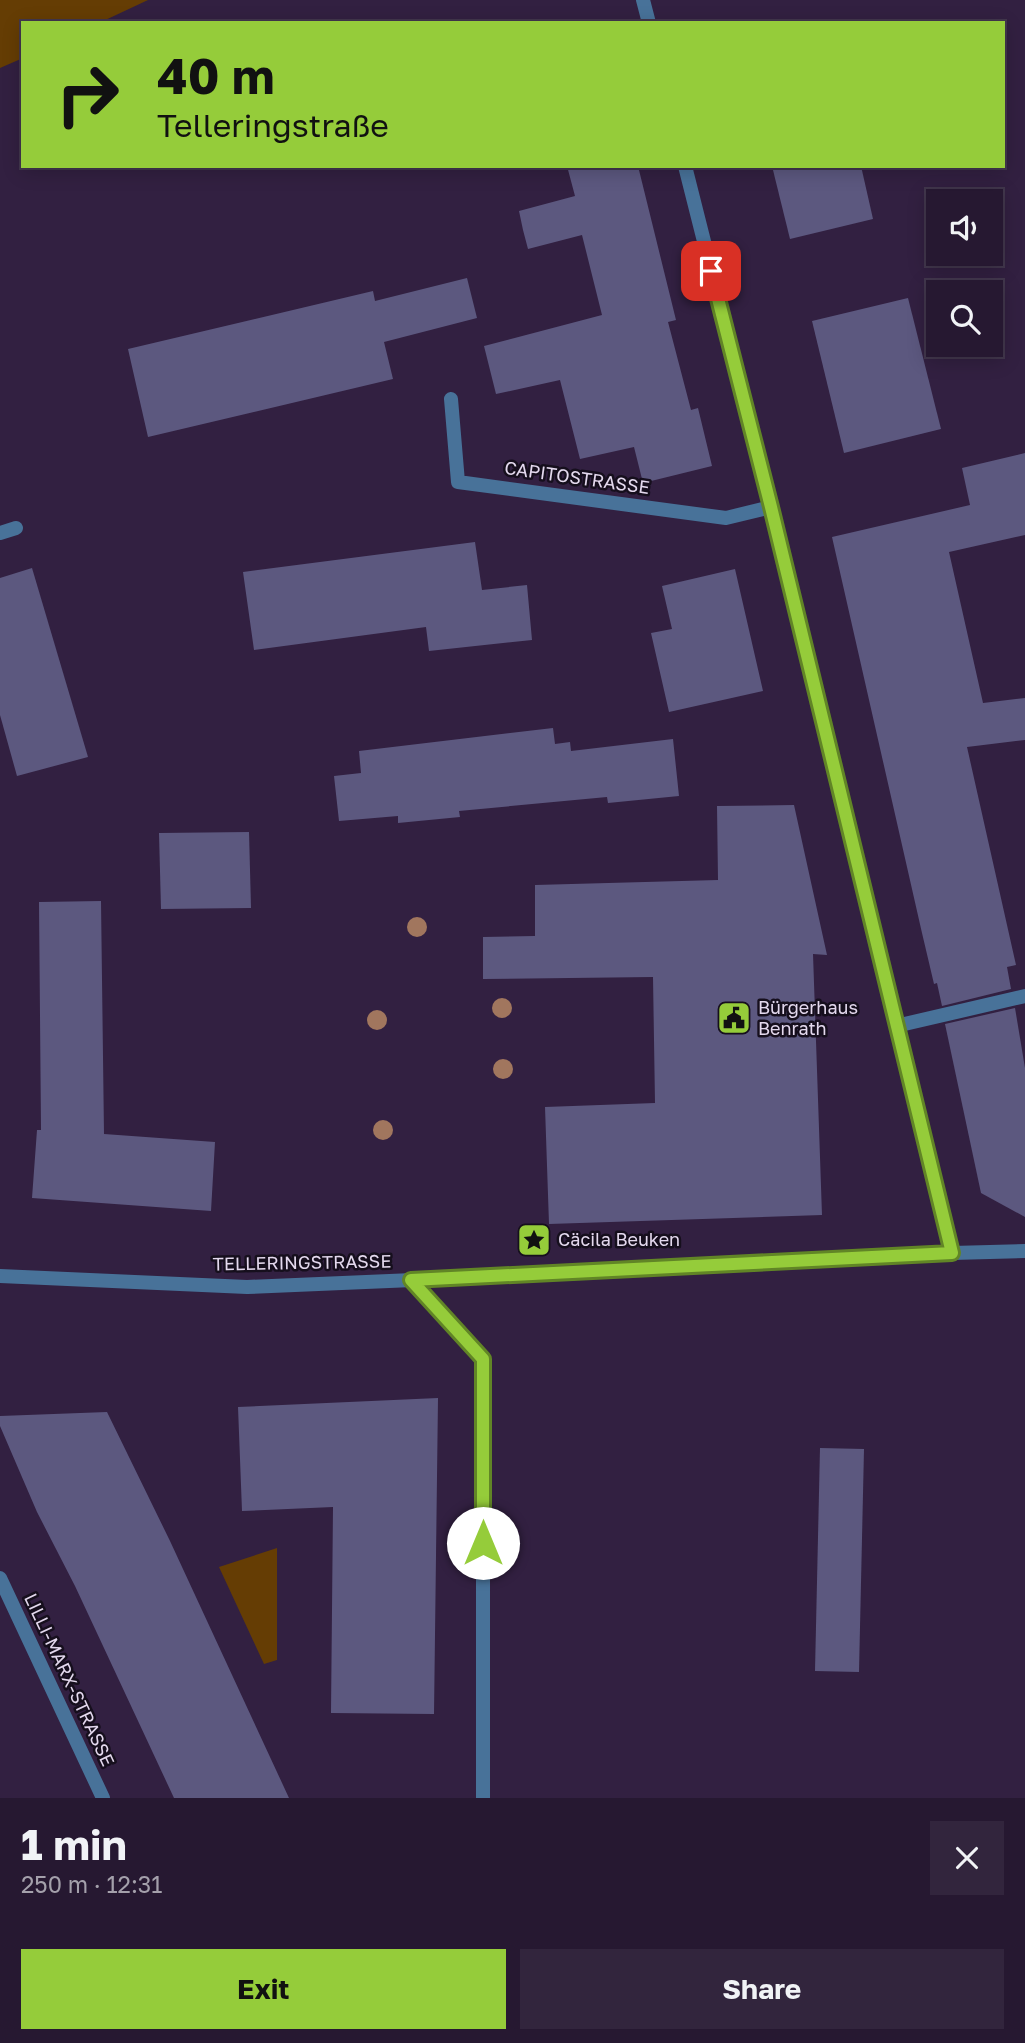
<!DOCTYPE html>
<meta charset="utf-8">
<style>
body{margin:0;font-family:"Golos Text",sans-serif;background:#32253d;color:#f1f3f6;height:100vh;display:flex;flex-direction:column;font-size:26px;white-space:nowrap}
*{box-sizing:border-box;margin:0}
p{font-size:23px;color:#a4a0ab}
.icon{flex:none;width:38px;height:38px;fill:none;stroke:currentColor;stroke-width:2;stroke-linecap:round;stroke-linejoin:round}
.map{position:relative;height:1798px;overflow:hidden}
.panel{display:flex;flex-direction:column;background:#261831;flex:1}
.panel>*{flex:none}
.guide{position:absolute;left:21px;top:21px;width:984px;height:147px;border-radius:0px;box-shadow:0 4px 18px #0003,0 0 0 2px #42374d;background:#95cc3a;color:#111;overflow:hidden}
.tools{position:absolute;left:926px;top:189px;display:grid;gap:14px}
.tools a{display:grid;place-items:center;width:77px;height:77px;border-radius:0px;background:#261831;box-shadow:0 4px 18px #0003,0 0 0 2px #42374d;font-size:35px}
.pin{position:absolute;display:grid;place-items:center;width:60px;height:60px;color:#fff;margin:-30px;border-radius:14px;box-shadow:0 4px 10px #0006}
.me{position:absolute;width:77px;margin:-38px;rotate:0deg;stroke-linejoin:round;filter:drop-shadow(0 0 5px #0008)}
.turn{display:flex;align-items:center;gap:24px;height:147px;padding:0 21px;font-size:32px}
.turn .icon{width:91px;height:91px;stroke-width:2.5}
.turn b{display:block;font-size:49px;line-height:60px}
.round{display:grid;place-items:center;flex:none;width:74px;height:74px;border-radius:0px;background:#32253d}
.headline{display:flex;align-items:center;justify-content:space-between;height:119px;padding:0 21px}
h1{font-size:42px;font-weight:700;line-height:52px}
.primary-button{display:flex;gap:14px;margin-top:auto;padding:14px 21px}
.primary-button a{flex:1;height:80px;border-radius:0px;background:#95cc3a;color:#111;font-size:28px;font-weight:700;line-height:80px;text-align:center}
.primary-button a+a{background:#32253d;color:#f1f3f6}
.map>svg:first-child{display:block}
.green{fill:#653d04}
.building{fill:#5c587f}
.lines{fill:none;stroke-linecap:round;stroke-linejoin:round}
.service{stroke:#487299;stroke-width:14}
.minor{stroke:#487299;stroke-width:14}
.tree{fill:#a1765e}
.route-casing{stroke:#618526;stroke-width:18}
.route{stroke:#95cc3a;stroke-width:12}
.labels{text-anchor:middle;stroke-width:5;stroke-linejoin:round;paint-order:stroke}
.street-label{font-size:18px;fill:#e4d9ee;stroke:#160f1d}
.poi-label{font-size:18px;fill:#e4d9ee;stroke:#160f1d;text-anchor:start}
</style>
<div class="map">
<svg width="1025" height="1798" viewBox="0 0 1025 1798">
<rect width="100%" height="100%" fill="#322041"/>
<!-- green -->
<g class="green">
<polygon points="0,0 148,0 99,23 23,23 23,58 0,68"/>
<polygon points="277,1548 277,1660 264,1664 219,1567"/>
</g>
<!-- building -->
<g class="building">
<polygon points="567,166 638,166 676,320 668,322 691,410 698,408 712,466 643,483 634,447 580,459 560,380 496,394 484,346 602,315 582,235 528,249 523,230 519,211 575,196"/>
<polygon points="772,166 861,166 873,219 790,239"/>
<polygon points="467,278 477,318 384,342 393,379 148,437 128,349 373,291 375,301"/>
<polygon points="908,298 941,429 844,453 812,321"/>
<polygon points="1025,453 1025,535 949,552 983,703 1025,698 1025,740 967,747 1016,965 1007,967 1011,989 942,1006 937,983 934,984 922,933 832,537 970,505 962,468"/>
<polygon points="475,542 482,590 527,585 532,640 429,651 426,627 254,650 243,572"/>
<polygon points="32,568 88,757 17,776 0,715 0,578"/>
<polygon points="735,569 763,691 669,712 651,633 672,629 662,586"/>
<polygon points="553,728 555,744 570,742 571,751 673,739 679,796 608,803 607,797 459,811 460,817 398,823 398,816 339,821 334,776 361,773 359,751"/>
<polygon points="794,805 827,955 813,954 822,1215 549,1224 545,1107 655,1103 653,977 483,979 483,937 535,936 535,885 718,880 717,806"/>
<polygon points="249,832 251,908 161,909 159,833"/>
<polygon points="101,901 104,1134 215,1142 211,1211 32,1198 37,1130 41,1130 39,902"/>
<polygon points="1015,1008 1025,1068 1025,1217 981,1193 945,1024"/>
<polygon points="438,1398 434,1714 331,1713 333,1507 242,1511 238,1407"/>
<polygon points="107,1412 170,1541 289,1798 174,1798 75,1586 37,1512 0,1426 0,1416"/>
<polygon points="820,1448 864,1449 859,1672 815,1671"/>
</g>
<g class="lines">
<!-- service -->
<g class="service">
<polyline points="451,399 458,482 726,518 771,507"/>
<polyline points="0,533 16,528"/>
<polyline points="896,1026 1025,996"/>
</g>
<!-- minor -->
<g class="minor">
<polyline points="643,0 649,23"/>
<polyline points="685,166 771,507 952,1253"/>
<polyline points="0,1276 247,1287 507,1276 952,1253 1025,1251"/>
<polyline points="411,1280 483,1359 483,1798"/>
<polyline points="0,1578 103,1798"/>
</g>
</g>
<!-- trees -->
<g class="tree">
<circle cx="417" cy="927" r="10"/>
<circle cx="502" cy="1008" r="10"/>
<circle cx="377" cy="1020" r="10"/>
<circle cx="503" cy="1069" r="10"/>
<circle cx="383" cy="1130" r="10"/>
</g>
<g class="lines">
<defs>
<polyline id="route" points="483,1543 483,1359 411,1280 952,1253 771,507 711,271"/>
</defs>
<!-- route casing -->
<use href="#route" class="route-casing"/>
<!-- route -->
<use href="#route" class="route"/>
</g>
<!-- icons -->
<defs>
<symbol id="civic-square" viewBox="-11 -11 22 22"><rect x="-9" y="-9" width="18" height="18" rx="4" fill="#95cc3a" stroke="#160f1d"/><path d="M-.6-6.5H3V-4.5H.6V-3L4-1V1h2V6H-6V1h2V-1L-.6-3ZM-1.2 2.5V6h2.4V2.5Z" fill="#111"/></symbol>
<symbol id="sight-square" viewBox="-11 -11 22 22"><rect x="-9" y="-9" width="18" height="18" rx="4" fill="#95cc3a" stroke="#160f1d"/><path d="M0-6L1.8-2.2L6-1.7L2.9 1.2L3.7 5.4L0 3.3L-3.7 5.4L-2.9 1.2L-6-1.7L-1.8-2.2Z" fill="#111"/></symbol>
</defs>
<g fill-rule="evenodd">
<use href="#civic-square" x="715" y="999" width="38" height="38"/>
<use href="#sight-square" x="515" y="1221" width="38" height="38"/>
</g>
<g class="labels">
<!-- street labels -->
<g class="street-label">
<text transform="translate(577 478) rotate(8)" y="6">CAPITOSTRASSE</text>
<text transform="translate(302 1263) rotate(-1)" y="6">TELLERINGSTRASSE</text>
<text transform="translate(69 1680) rotate(65)" y="6">LILLI-MARX-STRASSE</text>
</g>
<!-- poi labels -->
<g class="poi-label">
<text x="758" y="1014">Bürgerhaus<tspan x="758" dy="21">Benrath</tspan></text>
<text x="558" y="1246">Cäcila Beuken</text>
</g>
</g>
</svg>
<div class="tools">
<a><svg class="icon" aria-label="sound" viewBox="0 0 24 24"><path d="M4 9h4l5-4v14l-5-4H4zM17 9q2 3 0 6"/></svg></a>
<a><svg class="icon" aria-label="search" viewBox="0 0 24 24"><circle cx="10" cy="10" r="6"/><path d="M15 15l6 6"/></svg></a>
</div>
<div class="pin" style="left:711px;top:271px;background:#d93025"><svg class="icon" aria-label="arrive" viewBox="0 0 24 24"><path d="M6 21V4h12l-3 4 3 4H6"/></svg></div>
<svg class="me" style="left:483px;top:1543px" viewBox="-20 -20 40 40"><circle r="19" fill="#fff"/><path d="M0-13L10 11 0 6-10 11z" fill="#95cc3a"/></svg>
<div class="guide">
<div class="turn"><svg class="icon" aria-label="right" viewBox="0 0 24 24"><path d="M7 20v-9h11M14 6l5 5-5 5"/></svg><div><b>40 m</b>Telleringstraße</div></div>
</div>
</div>
<section class="panel">
<div class="headline"><div><h1>1 min</h1><p>250 m · 12:31</p></div><a class="round"><svg class="icon" aria-label="close" viewBox="0 0 24 24"><path d="M6 6l12 12M18 6L6 18"/></svg></a></div>
<div class="primary-button"><a>Exit</a><a>Share</a></div>
</section>
